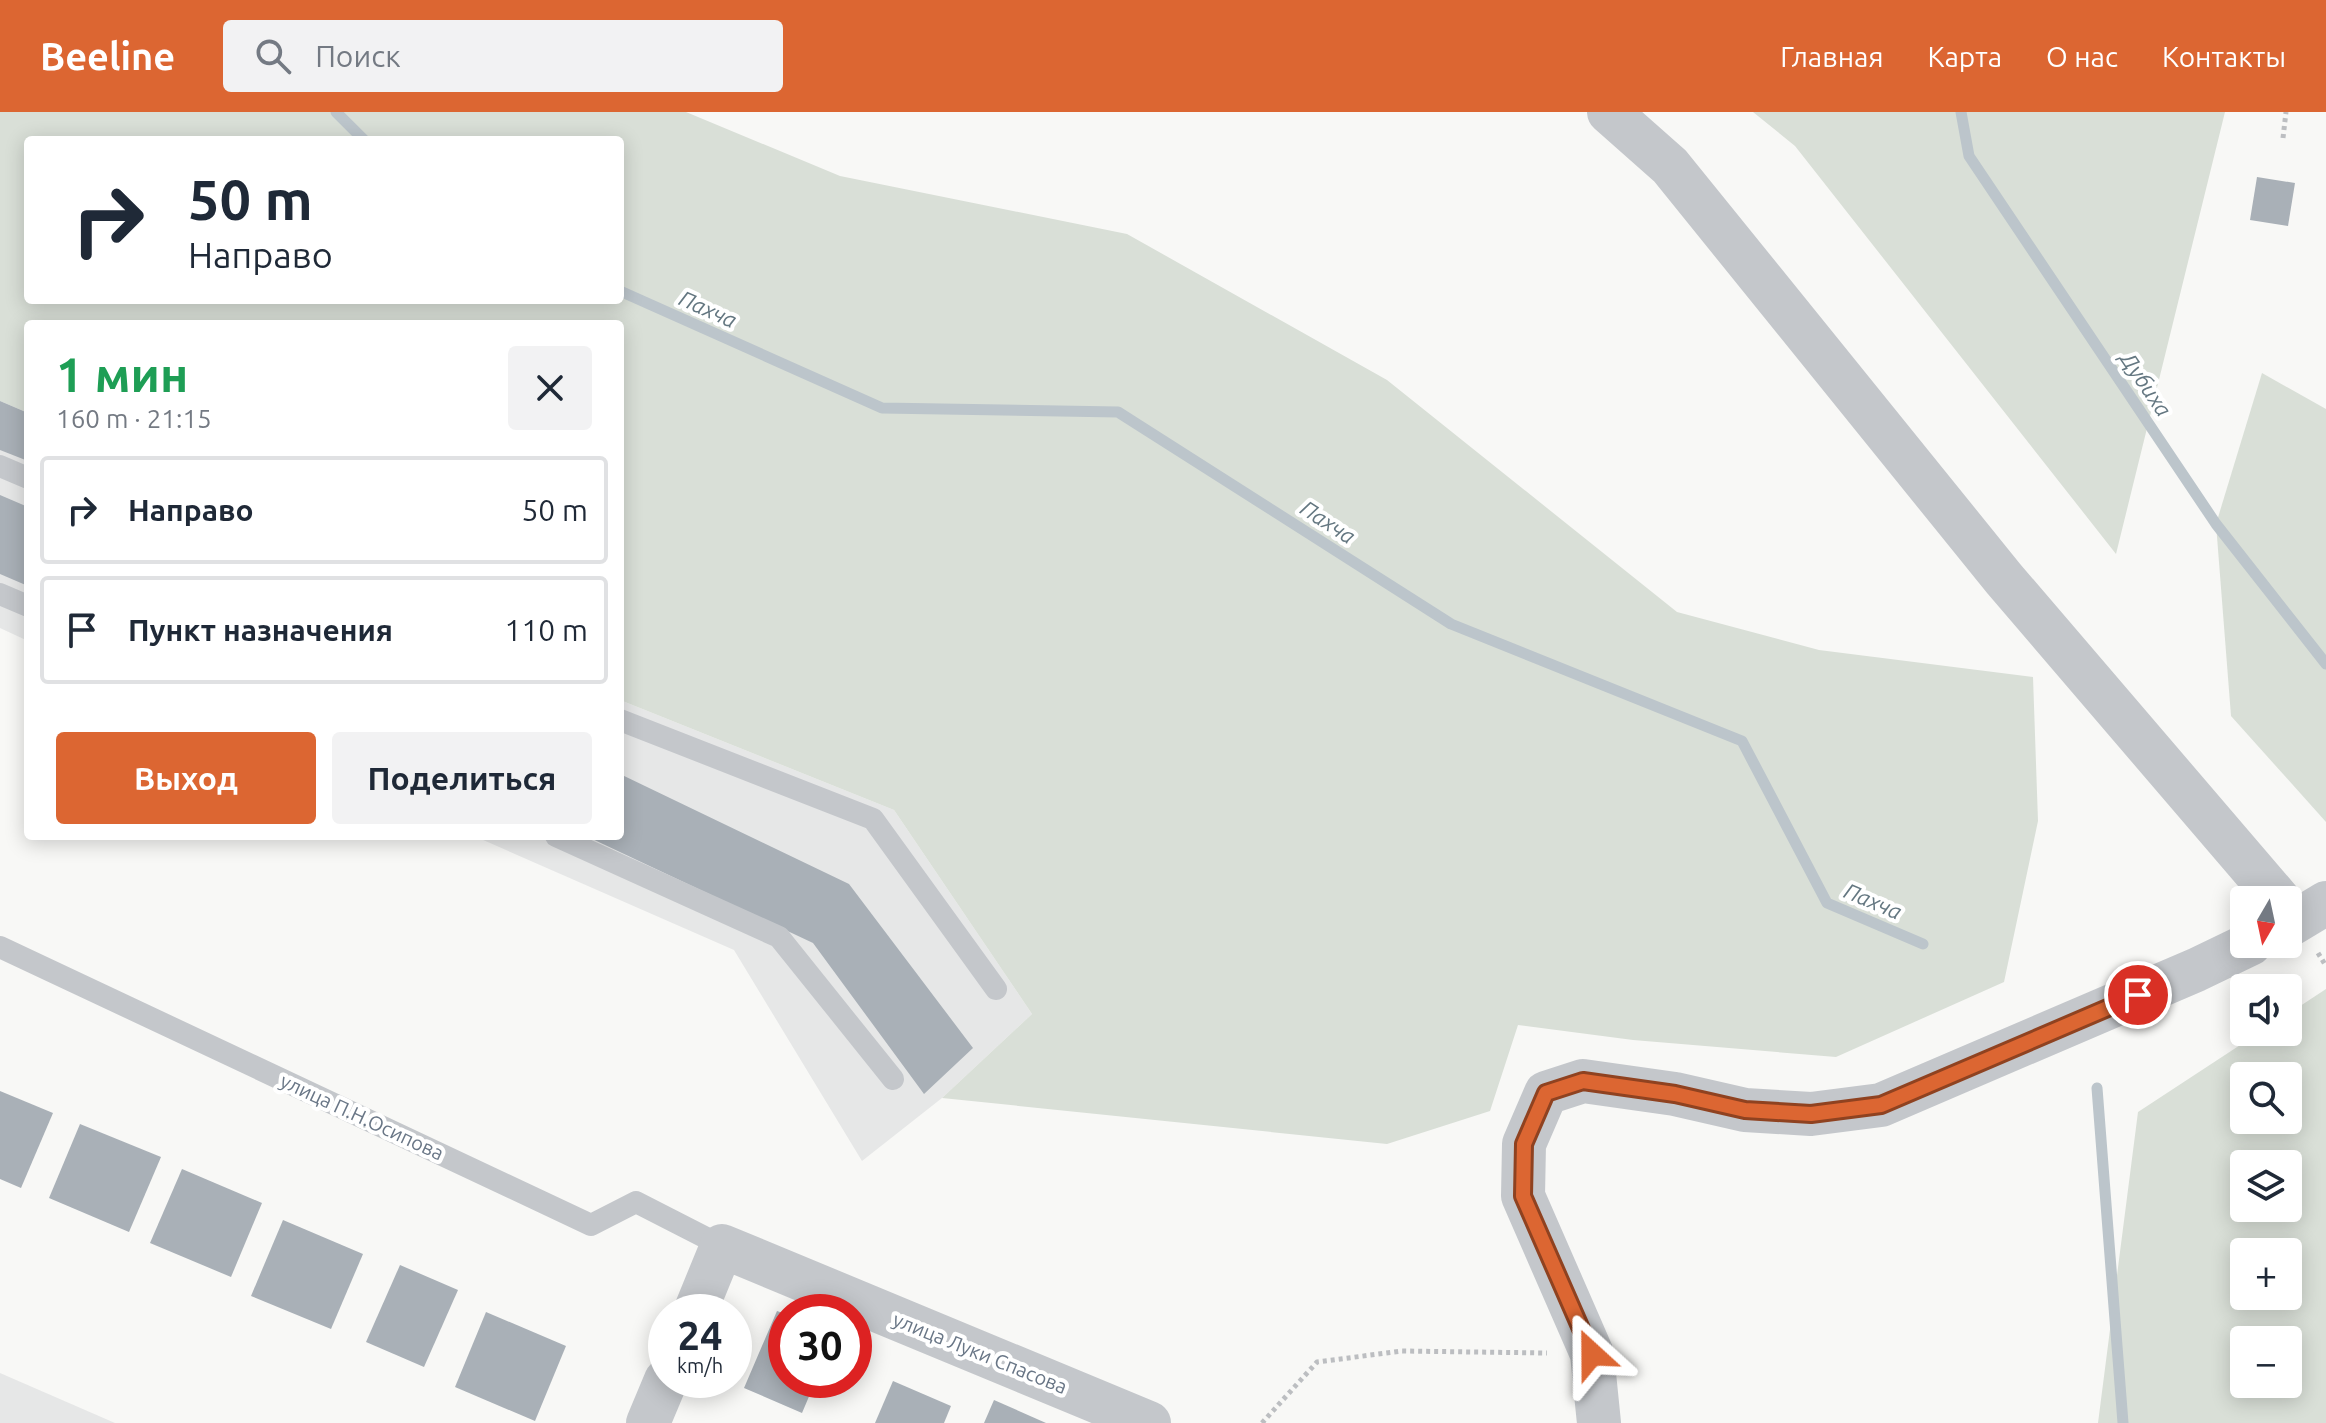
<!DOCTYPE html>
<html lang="ru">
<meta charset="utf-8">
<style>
body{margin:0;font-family:Ubuntu,sans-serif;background:#f2f2f3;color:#1f2937;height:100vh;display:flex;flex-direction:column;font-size:30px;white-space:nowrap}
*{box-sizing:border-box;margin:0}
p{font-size:26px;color:#747a83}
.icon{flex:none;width:44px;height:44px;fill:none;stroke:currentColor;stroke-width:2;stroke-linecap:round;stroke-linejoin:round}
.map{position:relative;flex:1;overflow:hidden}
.side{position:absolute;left:24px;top:208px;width:600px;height:520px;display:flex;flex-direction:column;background:#fff;border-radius:8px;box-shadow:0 4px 20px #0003}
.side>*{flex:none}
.banner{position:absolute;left:24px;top:24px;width:600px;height:168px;border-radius:8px;box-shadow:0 4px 20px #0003;background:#fff;color:#1f2937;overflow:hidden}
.needle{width:52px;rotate:189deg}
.buttons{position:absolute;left:2230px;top:774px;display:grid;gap:16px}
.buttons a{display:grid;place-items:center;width:72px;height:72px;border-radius:8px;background:#fff;box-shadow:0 4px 20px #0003;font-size:40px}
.speed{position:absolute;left:648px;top:1182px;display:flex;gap:16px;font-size:40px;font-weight:700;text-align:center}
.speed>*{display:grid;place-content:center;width:104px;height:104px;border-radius:50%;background:#fff;box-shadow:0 4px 20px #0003;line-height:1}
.speed small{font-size:20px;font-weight:400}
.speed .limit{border:12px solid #d22;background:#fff;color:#111}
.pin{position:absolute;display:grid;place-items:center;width:68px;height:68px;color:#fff;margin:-34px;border:4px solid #fff;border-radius:50%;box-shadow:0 2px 8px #0007}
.me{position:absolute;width:88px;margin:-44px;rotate:336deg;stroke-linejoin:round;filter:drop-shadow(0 0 6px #0008)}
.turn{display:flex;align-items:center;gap:28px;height:168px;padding:0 32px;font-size:36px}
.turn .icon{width:104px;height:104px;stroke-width:2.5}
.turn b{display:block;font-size:56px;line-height:68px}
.round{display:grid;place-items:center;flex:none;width:84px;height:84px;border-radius:8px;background:#f2f2f3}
.overview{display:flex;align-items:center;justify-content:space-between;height:136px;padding:0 32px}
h1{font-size:48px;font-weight:700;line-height:60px;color:#1e9e55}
.action{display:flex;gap:16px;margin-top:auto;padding:16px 32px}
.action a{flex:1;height:92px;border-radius:8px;background:#dc6632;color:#fff;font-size:32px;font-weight:700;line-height:92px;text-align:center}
.action a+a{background:#f2f2f3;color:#1f2937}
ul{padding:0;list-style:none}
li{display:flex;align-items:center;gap:24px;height:108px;margin:0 16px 12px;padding:0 16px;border:4px solid #e0e1e3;border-radius:8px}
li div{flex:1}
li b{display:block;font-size:30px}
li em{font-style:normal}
header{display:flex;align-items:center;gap:48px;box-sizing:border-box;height:112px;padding:0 40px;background:#dc6632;color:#fff}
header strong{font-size:38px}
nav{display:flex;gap:44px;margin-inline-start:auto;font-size:28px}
.search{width:560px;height:72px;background:#f2f2f3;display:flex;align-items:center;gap:20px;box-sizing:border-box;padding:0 28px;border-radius:8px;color:#747a83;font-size:30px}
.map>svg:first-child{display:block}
.built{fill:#e6e7e7}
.green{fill:#d9dfd7;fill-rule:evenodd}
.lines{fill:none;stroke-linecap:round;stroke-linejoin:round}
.stream{stroke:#bcc5cb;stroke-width:11}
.building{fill:#a9b0b7}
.path{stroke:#bcbec1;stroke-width:5;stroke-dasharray:4 4;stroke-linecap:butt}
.service{stroke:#c4c7cb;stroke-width:22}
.minor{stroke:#c4c7cb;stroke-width:44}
.route-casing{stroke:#8f4220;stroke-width:20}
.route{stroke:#dc6632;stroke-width:14}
.labels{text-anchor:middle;stroke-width:8;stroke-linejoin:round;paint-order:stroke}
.street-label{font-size:20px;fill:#697686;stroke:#fff}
.water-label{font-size:22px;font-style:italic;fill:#647781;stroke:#fff}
</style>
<header>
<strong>Beeline</strong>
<div class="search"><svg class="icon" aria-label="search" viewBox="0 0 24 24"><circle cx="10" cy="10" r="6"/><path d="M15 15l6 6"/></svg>Поиск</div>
<nav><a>Главная</a><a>Карта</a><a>О нас</a><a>Контакты</a></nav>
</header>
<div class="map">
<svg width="2326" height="1311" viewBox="0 0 2326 1311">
<rect width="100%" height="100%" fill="#f8f8f6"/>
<!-- built -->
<g class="built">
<polygon points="0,289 28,301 28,529 0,516"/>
<polygon points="620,588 894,698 1032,902 942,986 862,1049 734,838 474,724 620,724"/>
<polygon points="0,1261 115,1311 0,1311"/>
</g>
<!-- green -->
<g class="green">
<path d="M0 0H686L840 64 1127 122 1387 268 1677 500 1819 538 2033 565 2038 709 2004 870 1836 945 1633 928 1518 913 1490 999 1387 1032 942 986 1032 902 894 698 620 588V212H28V301L0 289ZM28 28H620V188H28Z"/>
<polygon points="1753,0 2225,0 2116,442 1795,34"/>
<polygon points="2262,261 2326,297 2326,710 2231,604 2216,412"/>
<path d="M2326 877V1311H2098L2138 1000 2260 920H2288V902ZM2244 964H2288V1008H2244ZM2244 1052H2288V1096H2244ZM2244 1140H2288V1184H2244ZM2244 1228H2288V1272H2244Z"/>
</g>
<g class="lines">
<!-- stream -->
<g class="stream">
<polyline points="336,0 364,28"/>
<polyline points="1961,0 1969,44 2216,412 2326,552"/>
<polyline points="620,179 882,296 1118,300 1451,512 1742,629 1827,791 1923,832"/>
<polyline points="2097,976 2123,1311"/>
</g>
</g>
<!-- building -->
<g class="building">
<polygon points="2257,65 2295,71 2288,114 2250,108"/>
<polygon points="0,289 28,301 28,349 0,338"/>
<polygon points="0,383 28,395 28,474 0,462"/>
<polygon points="620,662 849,772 973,936 924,982 813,831 586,724 620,724"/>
<polygon points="0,979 53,1001 21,1076 0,1067"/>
<polygon points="80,1012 161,1045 129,1120 49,1086"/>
<polygon points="182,1057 262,1091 231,1165 150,1131"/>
<polygon points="283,1108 363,1142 331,1217 251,1184"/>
<polygon points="400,1153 458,1178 424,1255 366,1230"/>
<polygon points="777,1199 786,1202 786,1268 816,1268 802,1301 744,1276"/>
<polygon points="486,1200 566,1234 535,1309 455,1275"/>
<polygon points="893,1269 951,1294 944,1311 875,1311"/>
<polygon points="994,1288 1046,1311 984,1311"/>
</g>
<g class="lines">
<!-- path -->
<g class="path">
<polyline points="2283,26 2286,0"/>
<polyline points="2318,841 2326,854"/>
<polyline points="1262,1311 1317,1250 1402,1239 1547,1241"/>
</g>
<!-- service -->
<g class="service">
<polyline points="0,354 28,366"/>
<polyline points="0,482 28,494"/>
<polyline points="620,608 873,707 996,877"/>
<polyline points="556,724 779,825 893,967"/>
<polyline points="0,835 591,1113 636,1090 722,1134"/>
</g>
<!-- minor -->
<g class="minor">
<polyline points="1609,0 1670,54 2004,467 2279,788"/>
<polyline points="2288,814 2326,791"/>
<polyline points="695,1200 722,1134 1149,1311"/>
<polyline points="648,1311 666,1268"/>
<polyline points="1599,1311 1592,1242 1523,1084 1524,1032 1546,981 1583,969 1675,982 1745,998 1811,1002 1881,993 2196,858 2250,832"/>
</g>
</g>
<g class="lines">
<defs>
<polyline id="route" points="1592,1242 1523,1084 1524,1032 1546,981 1583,969 1675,982 1745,998 1811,1002 1881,993 2138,883"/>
</defs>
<!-- route casing -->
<use href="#route" class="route-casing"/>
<!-- route -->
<use href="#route" class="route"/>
</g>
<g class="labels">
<!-- street labels -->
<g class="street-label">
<text transform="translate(362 1005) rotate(25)" y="7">улица П.Н.Осипова</text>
<text transform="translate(980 1241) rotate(22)" y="7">улица Луки Спасова</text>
</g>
<!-- water labels -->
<g class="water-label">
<text transform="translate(708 197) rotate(24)" y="8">Пахча</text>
<text transform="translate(2146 272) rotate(56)" y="8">Дубиха</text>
<text transform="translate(1328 410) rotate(33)" y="8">Пахча</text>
<text transform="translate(1873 789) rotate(23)" y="8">Пахча</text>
</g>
</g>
</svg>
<div class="buttons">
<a><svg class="needle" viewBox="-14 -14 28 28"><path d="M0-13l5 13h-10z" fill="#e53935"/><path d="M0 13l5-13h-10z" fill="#747a83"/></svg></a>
<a><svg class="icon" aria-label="sound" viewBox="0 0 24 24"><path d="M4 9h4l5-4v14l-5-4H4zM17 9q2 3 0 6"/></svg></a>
<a><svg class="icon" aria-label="search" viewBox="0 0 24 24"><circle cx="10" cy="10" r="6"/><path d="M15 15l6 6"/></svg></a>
<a><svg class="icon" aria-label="layers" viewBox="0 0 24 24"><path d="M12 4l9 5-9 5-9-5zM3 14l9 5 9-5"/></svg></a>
<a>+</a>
<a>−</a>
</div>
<div class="speed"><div>24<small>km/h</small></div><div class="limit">30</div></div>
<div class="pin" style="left:2138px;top:883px;background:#d93025"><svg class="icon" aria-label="arrive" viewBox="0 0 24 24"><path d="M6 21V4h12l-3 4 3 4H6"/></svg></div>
<svg class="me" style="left:1592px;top:1242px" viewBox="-20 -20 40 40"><path d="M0-17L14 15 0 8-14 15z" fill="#dc6632" stroke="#fff" stroke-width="4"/></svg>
<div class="banner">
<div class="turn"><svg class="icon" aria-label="right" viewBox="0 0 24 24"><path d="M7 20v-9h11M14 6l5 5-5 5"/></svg><div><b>50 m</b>Направо</div></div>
</div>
<section class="side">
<div class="overview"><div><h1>1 мин</h1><p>160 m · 21:15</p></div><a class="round"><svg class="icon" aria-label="close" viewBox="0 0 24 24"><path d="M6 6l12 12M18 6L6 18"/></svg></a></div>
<ul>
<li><svg class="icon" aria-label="right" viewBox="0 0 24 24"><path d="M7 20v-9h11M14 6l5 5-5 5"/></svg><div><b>Направо</b></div><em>50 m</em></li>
<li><svg class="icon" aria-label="arrive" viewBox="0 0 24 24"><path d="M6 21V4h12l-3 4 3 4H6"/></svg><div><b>Пункт назначения</b></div><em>110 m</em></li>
</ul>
<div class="action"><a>Выход</a><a>Поделиться</a></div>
</section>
</div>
